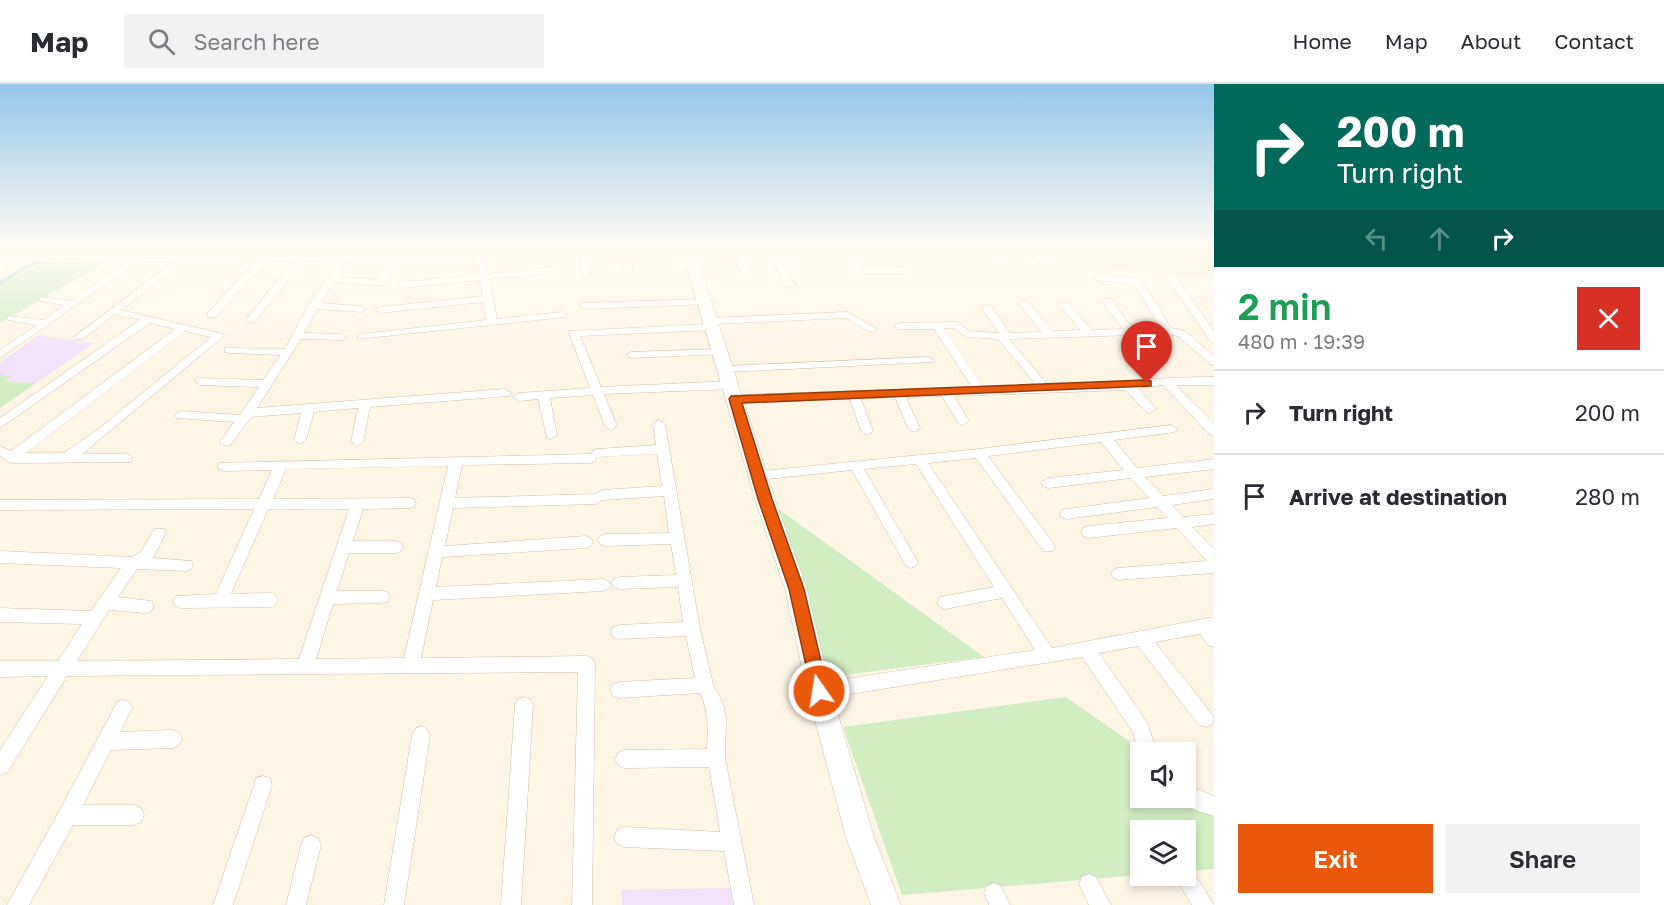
<!DOCTYPE html>
<meta charset="utf-8">
<style>
body{margin:0;font-family:"Golos Text",sans-serif;background:#f2f2f3;color:#2b2b33;height:100vh;display:flex;flex-direction:column;font-size:22px;white-space:nowrap}
*{box-sizing:border-box;margin:0}
p{font-size:20px;color:#7c7c81}
.icon{flex:none;width:33px;height:33px;fill:none;stroke:currentColor;stroke-width:2;stroke-linecap:round;stroke-linejoin:round}
.map{position:relative;flex:1;overflow:hidden}
.sheet{display:flex;flex-direction:column;background:#fff;width:450px}
.sheet>*{flex:none}
.guide{background:#00695c;color:#fff;overflow:hidden}
.controls{position:absolute;left:1130px;top:658px;display:grid;gap:12px}
.controls a{display:grid;place-items:center;width:66px;height:66px;border-radius:0px;background:#fff;box-shadow:0 3px 9px #0003;font-size:30px}
.pin{position:absolute;display:grid;place-items:center;width:51px;height:51px;color:#fff;margin:-62px -26px;border-radius:50% 50% 50% 0;rotate:-45deg;box-shadow:0 0 6px #0007}
.pin .icon{rotate:45deg}
.me{position:absolute;width:66px;margin:-33px;rotate:347deg;stroke-linejoin:round;filter:drop-shadow(0 0 4px #0008)}
.turn{display:flex;align-items:center;gap:21px;height:126px;padding:0 24px;font-size:27px}
.turn .icon{width:78px;height:78px;stroke-width:2.5}
.turn b{display:block;font-size:42px;line-height:51px}
.lanes{display:flex;align-items:center;height:57px;padding:0 24px;background:#0003;justify-content:center;gap:30px;direction:ltr}
.lanes .off{opacity:.35}
.round{display:grid;place-items:center;flex:none;width:63px;height:63px;border-radius:0px;background:#f2f2f3}
.head{display:flex;align-items:center;justify-content:space-between;height:102px;padding:0 24px}
h1{font-size:36px;font-weight:600;line-height:45px;color:#1e9e55}
.cta{display:flex;gap:12px;margin-top:auto;padding:12px 24px}
.cta a{flex:1;height:69px;border-radius:0px;background:#ea580c;color:#fff;font-size:24px;font-weight:600;line-height:69px;text-align:center}
.cta a+a{background:#f2f2f3;color:#2b2b33}
ul{padding:0;list-style:none}
li{display:flex;align-items:center;gap:18px;height:84px;padding:0 24px;border-top:2px solid #e1e1e2}
li div{flex:1}
li b{display:block;font-size:22px}
li em{font-style:normal}
header{display:flex;align-items:center;gap:36px;box-sizing:border-box;height:84px;padding:0 30px;background:#fff;border-bottom:2px solid #e1e1e2}
header strong{font-size:28px}
nav{display:flex;gap:33px;margin-inline-start:auto;font-size:21px}
.search{width:420px;height:54px;background:#f2f2f3;display:flex;align-items:center;gap:15px;box-sizing:border-box;padding:0 21px;border-radius:0px;color:#7c7c81;font-size:22px}
main{display:flex;flex:1;min-height:0}
.map>svg:first-child{display:block}
.residential{fill:#f7e9d3}
.education{fill:#f3e2fb}
.green{fill:#d1eec2}
.lines{fill:none;stroke-linecap:round;stroke-linejoin:round}
.stream{stroke:#9ccfdd;stroke-width:3}
.street-casing{stroke:#d2bea9;stroke-width:1}
.secondary-casing{stroke:#d8c1a9;stroke-width:1}
.street{fill:#fff;fill-rule:evenodd}
.secondary{fill:#fff;fill-rule:evenodd}
.route{fill:#ea580c;stroke:#983908;stroke-width:1.5}
</style>
<header>
<strong>Map</strong>
<div class="search"><svg class="icon" aria-label="search" viewBox="0 0 24 24"><circle cx="10" cy="10" r="6"/><path d="M15 15l6 6"/></svg>Search here</div>
<nav><a>Home</a><a>Map</a><a>About</a><a>Contact</a></nav>
</header>
<main>
<div class="map">
<svg width="1214" height="821" viewBox="0 0 1214 821">
<rect width="100%" height="100%" fill="#fef6e5"/>
<!-- residential -->
<polygon class="residential" points="1051,163 1214,163 1214,193 1062,181"/>
<!-- education -->
<g class="education">
<polygon points="38,251 94,259 36,299 3,298 10,292 0,291 0,279"/>
<polygon points="730,804 733,821 622,821 622,806"/>
</g>
<!-- green -->
<g class="green">
<polygon points="110,176 0,239 0,201 26,185 45,177"/>
<polygon points="0,291 11,292 5,298 36,299 0,324"/>
<polygon points="777,424 984,573 829,593"/>
<polygon points="1066,613 1146,669 1140,669 1140,714 1185,714 1185,697 1214,717 1214,785 1185,787 1185,747 1140,747 1140,791 902,811 843,643"/>
</g>
<g class="lines">
<!-- stream -->
<polyline class="stream" points="0,199 24,184 41,177"/>
<defs>
<g id="street">
<polygon points="157,163 167,163 157,174 151,174 149,172"/>
<polygon points="207,163 216,163 207,174 201,174 199,172"/>
<polygon points="254,163 263,163 256,173 253,174 248,171"/>
<polygon points="331,163 340,163 334,173 331,174 326,171"/>
<polygon points="581,163 589,165 590,194 582,192"/>
<polygon points="622,163 632,163 632,185 624,183"/>
<polygon points="732,163 742,163 750,188 748,190 740,188"/>
<polygon points="767,163 777,163 795,202 793,204 785,202"/>
<polygon points="841,163 850,163 863,184 906,183 911,186 906,189 857,189"/>
<polygon points="955,163 964,163 967,168 959,170"/>
<polygon points="990,163 999,163 1010,178 1008,180 1002,180"/>
<polygon points="1026,163 1035,163 1046,175 1044,177 1038,177"/>
<polygon points="480,165 485,168 488,190 554,183 559,186 554,189 489,195 497,235 562,228 567,231 566,233 358,255 358,251 362,250 486,236 483,218 380,229 375,226 380,223 483,212 480,196 403,204 398,201 403,198 479,191 475,168"/>
<polygon points="396,168 401,171 386,197 390,198 390,202 334,198 321,219 361,222 366,225 361,228 317,225 304,249 342,250 347,253 342,256 301,255 257,324 505,305 511,309 509,312 370,323 363,358 357,362 351,358 358,324 314,328 306,356 300,360 294,356 301,329 251,333 230,361 226,362 220,358 234,338 177,334 175,331 181,327 240,331 259,303 201,301 195,297 197,294 263,296 281,271 229,269 225,268 225,264 285,265 308,222 344,169 352,171 338,193 377,196 391,171"/>
<path d="M185 169 190 172 188 174 121 226 223 250 224 252 82 370H126L131 372 132 375 131 378 11 379 0 372V362L11 367 175 245 150 239 0 344V334L140 236 115 230 83 255H75L74 253ZM185 247 211 253 97 346 64 369H26Z"/>
<polygon points="263,169 271,171 216,233 208,233 208,229"/>
<polygon points="300,169 308,171 255,238 247,238 247,234"/>
<polygon points="16,170 24,172 0,187 0,180"/>
<polygon points="139,170 147,172 0,274 0,266 37,241 8,236 8,232 44,236 64,221 40,217 40,213 71,217"/>
<polygon points="1172,190 1175,191 1214,247 1214,258 1210,257 1167,193"/>
<path d="M1098 191 1141 195 1171 244 1185 247 1214 272V281L1210 280 1178 252 1167 250 1009 255 1048 301C1103 299 1158 293 1214 293V301H1176L1214 340V352L1210 351 1163 301 1138 304 1156 325 1150 329 1146 328 1126 306 954 312 969 337 963 341 959 340 942 312 906 313 920 344 914 348 908 344 895 313 861 315 873 347 867 351 861 347 850 315 735 319 729 315 735 311 972 303 934 245H899L894 242 899 239 957 238 969 247 999 249 982 224 987 221 991 222 1010 249 1042 248 1019 220 1024 217 1028 218 1053 247 1081 246 1058 220 1063 217 1067 218 1092 246 1123 245 1102 217 1107 214 1111 215 1133 245 1160 244 1134 200 1095 196 1093 194ZM944 244H954L966 253 998 255 1036 301 983 303Z"/>
<polygon points="705,215 709,216 709,220 584,225 579,222 584,219"/>
<polygon points="848,228 877,245 872,248 868,247 846,234 714,240 718,243 713,246 580,252 601,303 732,297 738,301 732,305 604,310 617,342 611,346 605,342 593,311 550,314 557,351 551,355 547,354 538,315 519,317 513,313 519,309 590,304 569,249 570,247 710,240 706,237 711,234"/>
<polygon points="721,265 725,266 725,270 631,274 626,271 631,268"/>
<polygon points="928,273 934,276 932,278 727,288 721,285 727,282"/>
<path d="M659 336 665 340 700 545 713 600 723 619 726 635 725 674 754 821H734L724 767 624 763 617 760 614 753 617 746 624 743 720 748 709 683 624 684 618 681 615 675 618 669 624 666 707 665C708 645 709 628 700 609L619 614 613 612 610 606 613 600 619 598 695 594 686 552 619 555 613 553 611 548 613 543 619 541 683 538 678 503 619 505 614 503 611 499 614 495 619 493 676 491 671 460 605 462 600 460 598 456 600 452 605 450 669 449 664 412 602 416 596 420 453 424 445 462 586 452 591 454 593 458 591 462 586 464 442 473 436 503 603 495 608 497 611 501 608 505 603 507 433 516 421 574 587 572 593 575 595 580 592 821H572L578 588 67 592 7 689 0 691V666L48 592 0 593V577H58L82 540 0 538V524L91 527 121 484 0 479V467L131 473 141 468 154 445H164L166 449 153 474 191 477 193 481 191 485 186 487 137 485 118 513 151 517 154 522 151 527 146 529 109 526 77 577 299 575 349 425H268L231 510 270 509 275 511 278 516 275 521 270 523 181 524 176 522 173 517 176 512 216 510 254 425 0 426V416L259 415 272 386 224 387 219 385 218 382 219 379 592 370 593 366 598 365 656 361 653 340ZM657 370 662 402 602 406 596 410 455 414 462 381 590 379 595 377 596 373ZM448 382 404 574 316 575 333 520 382 519 387 518 390 513 387 508 382 507H337L349 469H396L401 467 403 463 401 459 396 457H353L363 425 409 424 414 423 416 419 414 415 409 414 273 415 286 385Z"/>
<polygon points="1171,341 1177,345 1175,348 1114,356 1137,384 1214,375 1214,385 1145,393 1163,412 1214,405 1214,415 1172,421 1183,433 1214,430 1214,440 1192,443 1214,465 1214,489 1118,496 1113,494 1111,490 1113,486 1118,484 1207,477 1177,444 1088,454 1083,452 1081,448 1083,444 1088,442 1168,434 1157,423 1067,435 1062,434 1060,430 1062,426 1067,425 1149,414 1131,394 1048,404 1043,402 1041,399 1048,394 1124,386 1101,358 988,372 1053,459 1055,463 1053,467 1043,467 976,374 928,379 1052,564 1214,533 1214,563 1208,561 1200,550 1155,558 1211,629 1214,635 1211,641 1205,643 1199,641 1138,562 1099,569 1147,638 1157,669 1140,669 1140,672 1133,648 1082,573 819,615 813,613 810,607 813,601 819,599 1035,566 1002,514 945,525 940,523 937,518 940,513 994,503 916,380 864,385 918,478 916,482 911,484 906,482 852,386 758,396 751,391 753,388 979,365"/>
<polygon points="524,613 530,615 533,621 521,821 501,821 515,621 518,615"/>
<polygon points="123,616 129,618 132,624 120,648 173,646 179,649 182,655 179,661 173,664 111,666 83,721 134,721 141,724 144,731 141,738 134,741 73,741 29,821 7,821 61,724 117,618"/>
<polygon points="421,642 427,645 430,651 404,821 384,821 412,651 415,645"/>
<polygon points="263,692 270,694 272,701 233,821 213,821 254,701 256,694"/>
<polygon points="1185,700 1214,712 1214,732 1195,726 1178,716 1178,714 1185,714"/>
<polygon points="311,751 318,754 321,761 306,821 286,821 301,761 304,754"/>
<polygon points="1185,783 1192,786 1214,821 1192,821 1175,793 1185,792"/>
<polygon points="1089,790 1096,793 1111,821 1089,821 1079,800 1082,793"/>
<polygon points="994,799 1001,802 1010,821 989,821 984,809 987,802"/>
</g>
<g id="secondary">
<polygon points="508,163 675,163 668,167 549,168 433,175 55,178 0,176 0,168 55,170 433,167"/>
<polygon points="681,163 694,163 775,415 807,505 831,607 874,753 901,821 871,821 846,753 807,607 785,505 755,415"/>
</g>
</defs>
<!-- street casing -->
<use href="#street" class="street-casing"/>
<!-- secondary casing -->
<use href="#secondary" class="secondary-casing"/>
<!-- street -->
<use href="#street" class="street"/>
<!-- secondary -->
<use href="#secondary" class="secondary"/>
</g>
<!-- sky -->
<linearGradient id="sky" x2="0" y2="1"><stop stop-color="#94c6e9"/><stop offset="0.59" stop-color="#fffbf3"/><stop offset="1" stop-color="#fffbf3" stop-opacity="0"/></linearGradient>
<rect width="1214" height="277" fill="url(#sky)"/>
<!-- route -->
<polygon class="route" points="1147,296 1151,297 1151,302 742,319 772,415 804,505 828,607 825,613 819,615 813,613 789,505 758,415 729,315 731,312"/>
</svg>
<div class="controls">
<a><svg class="icon" aria-label="sound" viewBox="0 0 24 24"><path d="M4 9h4l5-4v14l-5-4H4zM17 9q2 3 0 6"/></svg></a>
<a><svg class="icon" aria-label="layers" viewBox="0 0 24 24"><path d="M12 4l9 5-9 5-9-5zM3 14l9 5 9-5"/></svg></a>
</div>
<div class="pin" style="left:1147px;top:299px;background:#d93025"><svg class="icon" aria-label="arrive" viewBox="0 0 24 24"><path d="M6 21V4h12l-3 4 3 4H6"/></svg></div>
<svg class="me" style="left:819px;top:607px" viewBox="-20 -20 40 40"><circle r="17" fill="#ea580c" stroke="#fff" stroke-width="3"/><path d="M0-11L8 9 0 5-8 9z" fill="#fff"/></svg>
</div>
<section class="sheet">
<div class="guide">
<div class="turn"><svg class="icon" aria-label="right" viewBox="0 0 24 24"><path d="M7 20v-9h11M14 6l5 5-5 5"/></svg><div><b>200 m</b>Turn right</div></div>
<div class="lanes"><svg class="icon off" aria-label="left" viewBox="0 0 24 24"><path d="M17 20v-9H6M10 6l-5 5 5 5"/></svg><svg class="icon off" aria-label="ahead" viewBox="0 0 24 24"><path d="M12 20V5M6 11l6-6 6 6"/></svg><svg class="icon" aria-label="right" viewBox="0 0 24 24"><path d="M7 20v-9h11M14 6l5 5-5 5"/></svg></div>
</div>
<div class="head"><div><h1>2 min</h1><p>480 m · 19:39</p></div><a class="round" style="background:#d93025;color:#fff"><svg class="icon" aria-label="close" viewBox="0 0 24 24"><path d="M6 6l12 12M18 6L6 18"/></svg></a></div>
<ul>
<li><svg class="icon" aria-label="right" viewBox="0 0 24 24"><path d="M7 20v-9h11M14 6l5 5-5 5"/></svg><div><b>Turn right</b></div><em>200 m</em></li>
<li><svg class="icon" aria-label="arrive" viewBox="0 0 24 24"><path d="M6 21V4h12l-3 4 3 4H6"/></svg><div><b>Arrive at destination</b></div><em>280 m</em></li>
</ul>
<div class="cta"><a>Exit</a><a>Share</a></div>
</section>
</main>
